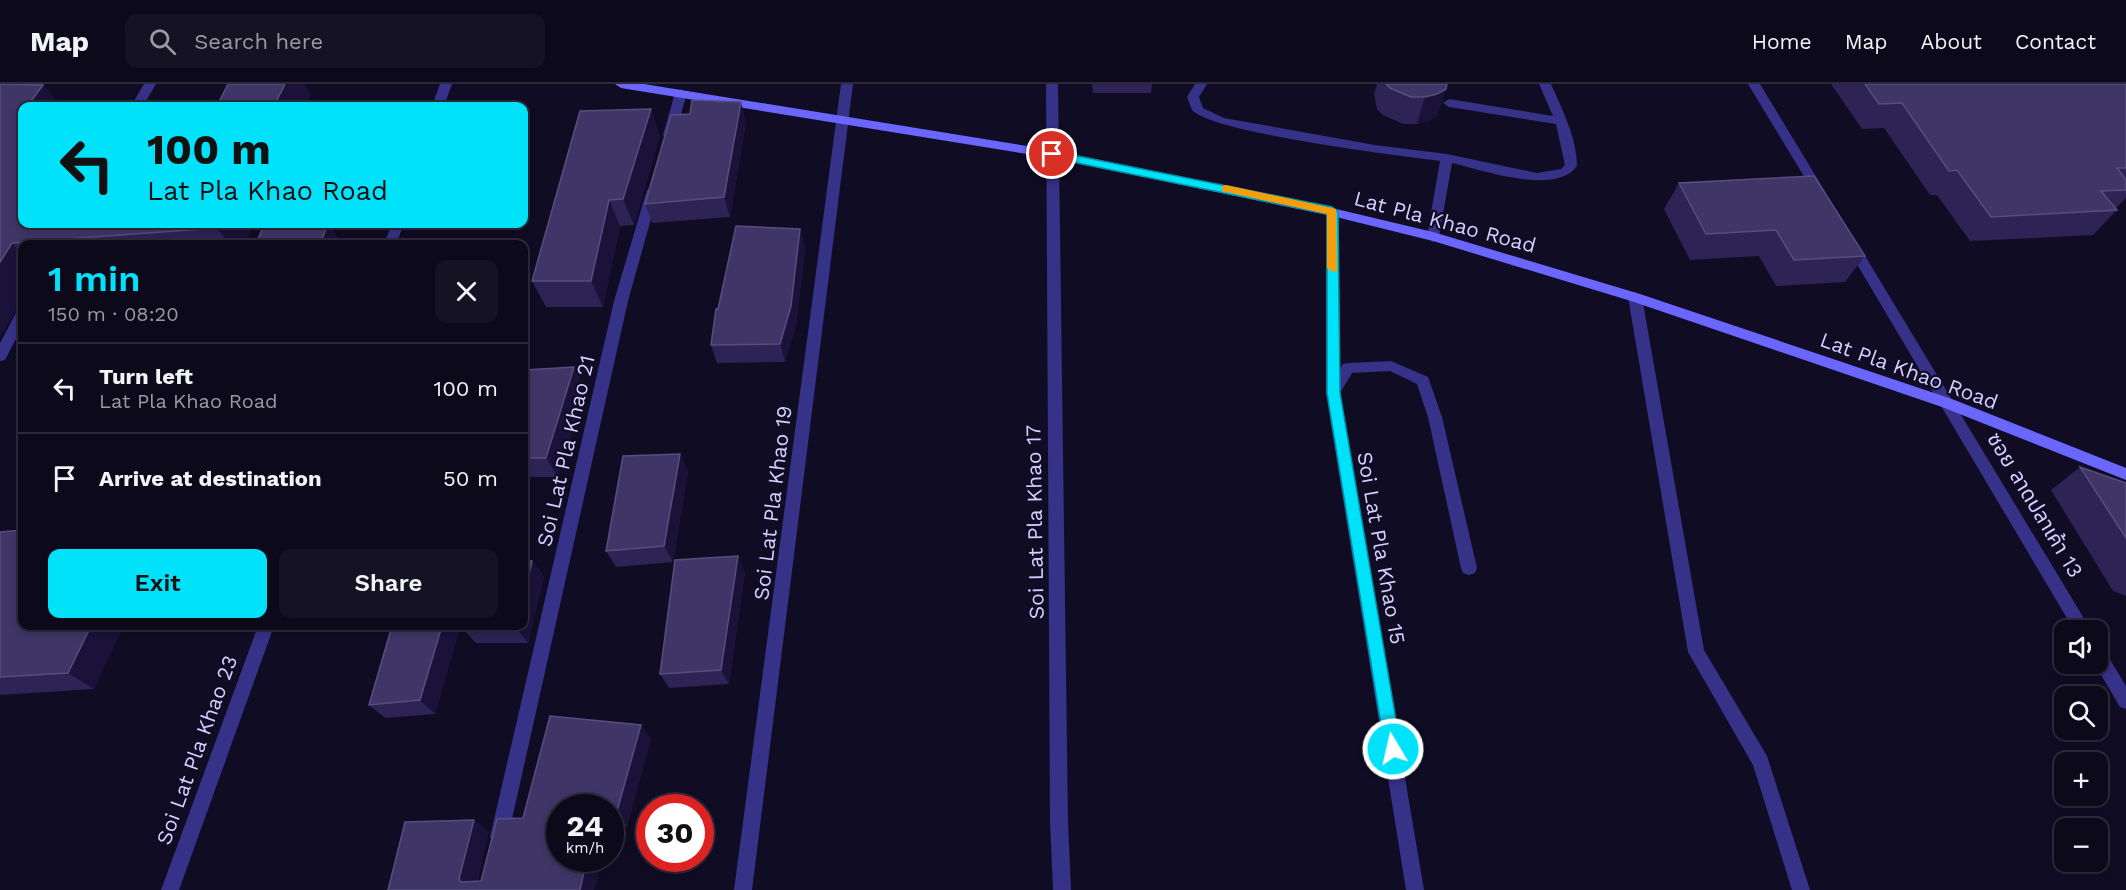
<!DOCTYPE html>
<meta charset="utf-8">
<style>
body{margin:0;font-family:"Work Sans","Noto Sans Thai",sans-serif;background:#151224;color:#f1f3f6;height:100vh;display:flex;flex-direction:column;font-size:22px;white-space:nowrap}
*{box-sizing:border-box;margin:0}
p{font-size:20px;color:#9a9aa3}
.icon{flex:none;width:33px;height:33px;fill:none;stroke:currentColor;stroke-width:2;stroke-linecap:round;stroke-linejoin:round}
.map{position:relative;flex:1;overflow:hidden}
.drawer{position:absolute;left:18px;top:156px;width:510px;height:390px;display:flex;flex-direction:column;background:#0c091b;border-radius:12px;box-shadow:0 3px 9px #0003,0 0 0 2px #2c2a3a}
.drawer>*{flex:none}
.guide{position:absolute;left:18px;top:18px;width:510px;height:126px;border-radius:12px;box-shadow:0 3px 9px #0003,0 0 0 2px #2c2a3a;background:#00e1fa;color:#111;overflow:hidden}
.controls{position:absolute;left:2054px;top:536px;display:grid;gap:12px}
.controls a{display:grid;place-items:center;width:54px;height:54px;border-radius:12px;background:#0c091b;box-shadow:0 3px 9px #0003,0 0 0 2px #2c2a3a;font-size:30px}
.speed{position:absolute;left:546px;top:710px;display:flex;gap:12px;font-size:30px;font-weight:700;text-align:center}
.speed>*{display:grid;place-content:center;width:78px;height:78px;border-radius:50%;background:#0c091b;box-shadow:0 3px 9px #0003,0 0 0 2px #2c2a3a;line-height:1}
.speed small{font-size:15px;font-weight:400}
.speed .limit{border:9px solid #d22;background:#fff;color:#111}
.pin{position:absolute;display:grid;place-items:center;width:51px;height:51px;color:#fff;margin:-26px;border:3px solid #fff;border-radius:50%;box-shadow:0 2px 6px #0007}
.me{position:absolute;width:66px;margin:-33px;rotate:351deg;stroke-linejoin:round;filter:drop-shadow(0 0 4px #0008)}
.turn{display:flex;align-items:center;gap:21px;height:126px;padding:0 30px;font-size:27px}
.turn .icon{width:78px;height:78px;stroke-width:2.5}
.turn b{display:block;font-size:42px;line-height:51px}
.round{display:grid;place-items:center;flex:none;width:63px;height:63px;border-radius:12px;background:#151224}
.head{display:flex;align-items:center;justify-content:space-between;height:102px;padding:0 30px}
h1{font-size:36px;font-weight:600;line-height:45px;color:#00e1fa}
.primary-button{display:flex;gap:12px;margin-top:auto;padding:12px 30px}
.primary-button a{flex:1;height:69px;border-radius:12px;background:#00e1fa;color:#111;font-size:24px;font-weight:600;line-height:69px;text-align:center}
.primary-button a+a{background:#151224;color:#f1f3f6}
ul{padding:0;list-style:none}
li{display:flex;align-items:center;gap:18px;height:90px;padding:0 30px;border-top:2px solid #2c2a3a}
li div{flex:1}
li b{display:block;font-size:22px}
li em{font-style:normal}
header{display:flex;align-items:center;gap:36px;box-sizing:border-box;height:84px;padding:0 30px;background:#0c091b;border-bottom:2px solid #2c2a3a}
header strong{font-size:28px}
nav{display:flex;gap:33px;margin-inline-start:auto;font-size:21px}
.search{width:420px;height:54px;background:#151224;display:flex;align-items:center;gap:15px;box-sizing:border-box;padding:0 21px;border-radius:12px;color:#9a9aa3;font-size:22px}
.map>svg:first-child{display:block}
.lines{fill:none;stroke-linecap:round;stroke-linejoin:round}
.service{fill:#353288;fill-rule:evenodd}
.minor{fill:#353288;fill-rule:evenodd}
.secondary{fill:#6a66ff;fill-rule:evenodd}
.wall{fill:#2d2354}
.shaded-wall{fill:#1a1239}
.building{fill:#3f3566;stroke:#564e7e;stroke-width:1.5}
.route{fill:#00e1fa;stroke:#0092a2;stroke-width:1.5}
.slow{fill:#f59e0b}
.labels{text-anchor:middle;stroke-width:4.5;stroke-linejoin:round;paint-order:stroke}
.street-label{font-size:21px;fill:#d5cfff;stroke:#100c24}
</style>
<header>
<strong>Map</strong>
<div class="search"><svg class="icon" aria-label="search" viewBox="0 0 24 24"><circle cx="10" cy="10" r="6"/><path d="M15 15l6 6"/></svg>Search here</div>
<nav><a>Home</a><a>Map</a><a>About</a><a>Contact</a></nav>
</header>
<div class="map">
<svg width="2126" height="806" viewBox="0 0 2126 806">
<rect width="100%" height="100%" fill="#100c24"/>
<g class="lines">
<!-- service -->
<path class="service" d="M1195 0H1207L1199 13 1203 24 1224 34 1375 61 1447 70 1537 89 1561 85 1565 81 1556 40 1449 23 1443 19 1449 15 1553 32 1539 0H1551C1562 25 1577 54 1577 82 1556 112 1482 86 1452 79L1439 153 1433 158 1427 153 1440 77C1400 72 1213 49 1192 26L1187 13Z"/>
<!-- minor -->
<g class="minor">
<polygon points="144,0 156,0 143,22 131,22"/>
<polygon points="440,0 452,0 444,22 432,22"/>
<polygon points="841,0 853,0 752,806 734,806"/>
<polygon points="1046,0 1058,0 1068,737 1071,806 1053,806 1050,737"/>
<polygon points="1748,0 1760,0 1826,109 1824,112 1816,112"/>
<polygon points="681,5 687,9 675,51 673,54 665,54 663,51 675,9"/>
<polygon points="653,102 659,106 628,217 508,753 505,759 499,762 493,759 490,753 614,217 647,106"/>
<polygon points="1332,124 1338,128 1340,285 1343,280 1348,279 1391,277 1428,293 1442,333 1477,484 1475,489 1469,491 1463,489 1461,484 1428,333 1417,300 1390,287 1352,289 1340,309 1424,806 1406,806 1326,309 1326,128"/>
<polygon points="392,140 404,140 396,160 384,160"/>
<polygon points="1851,155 1856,157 2091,546 2074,546 1845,160"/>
<polygon points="1635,208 1642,213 1704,566 1767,672 1810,806 1792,806 1753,681 1688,568 1628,213"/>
<polygon points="22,226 22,243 5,276 0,277 0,259 17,227"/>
<polygon points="258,542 274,542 179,806 161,806"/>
<polygon points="2097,562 2103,564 2126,602 2126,625 2120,623 2094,579 2097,579"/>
</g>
<!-- secondary -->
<polygon class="secondary" points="615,0 644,0 1052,66 1332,124 1433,148 1640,210 1952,315 2126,384 2126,396 1942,323 1631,217 1433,157 1332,132 1052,74 621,4"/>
</g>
<!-- wall -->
<g class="wall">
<polygon points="0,0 42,0 61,22 22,22 22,140 254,140 244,160 22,160 22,215 0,253"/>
<polygon points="1092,0 1152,0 1151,9 1093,9"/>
<polygon points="1377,0 1447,0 1437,32 1429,37 1417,40 1403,40 1383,31 1377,25 1374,10"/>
<polygon points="1831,0 2126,0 2126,114 2116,124 2117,126 2093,151 1970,157 1937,111 1930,111 1884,44 1862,45"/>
<polygon points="746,38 730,133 652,139 645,120"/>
<polygon points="660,51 634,141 620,142 603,223 546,223 532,197"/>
<polygon points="1679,99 1865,172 1845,198 1776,202 1759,172 1690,176 1664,125"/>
<polygon points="800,145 805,164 796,241 785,278 717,279 711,261"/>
<polygon points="524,286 585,304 558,393 524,393"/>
<polygon points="2080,383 2126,399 2126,512 2113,507 2051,406"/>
<polygon points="688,387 673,478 616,483 606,467"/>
<polygon points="0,448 94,605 0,611"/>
<polygon points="532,477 544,492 528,559 476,559 462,544"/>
<polygon points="745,488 729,600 669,604 660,590"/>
<polygon points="392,542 460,542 435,630 385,634 369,621"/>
<polygon points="641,641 651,655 627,742 610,743 610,723 560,723 602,774 594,806 388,806 489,747 477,798 481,797 523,734"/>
</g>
<!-- shaded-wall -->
<g class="shaded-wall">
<polygon points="285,0 305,0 311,10 306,22 274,22"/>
<polygon points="43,1 61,22 28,22 28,21"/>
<polygon points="1446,5 1437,32 1429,37 1417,40 1425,13"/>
<polygon points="741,18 746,38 730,133 724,113"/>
<polygon points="651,25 660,51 634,141 623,115"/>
<polygon points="609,116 620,142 603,223 591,197"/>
<polygon points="218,140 254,140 244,160 230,160 216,144"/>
<polygon points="328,140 343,160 320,160"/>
<polygon points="800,145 805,164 796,241 785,278 780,260"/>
<polygon points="12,159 22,170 22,215 0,253 0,178"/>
<polygon points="574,283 585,304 558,393 546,374"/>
<polygon points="680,370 688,387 673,478 664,462"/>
<polygon points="738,472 745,488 729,600 721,586"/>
<polygon points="532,477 544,492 528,559 516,544 516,542 524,542 524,512"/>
<polygon points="91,542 124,542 94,605 68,589"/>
<polygon points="442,542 460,542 435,630 420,616"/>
<polygon points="641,641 651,655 627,742 616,731"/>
<polygon points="474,736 489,747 475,805 461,798 459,795"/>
<polygon points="587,774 602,774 594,806 580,806"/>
</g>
<!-- building -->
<g class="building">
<polygon points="0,0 43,1 28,21 28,22 22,22 22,140 218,140 216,144 12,159 0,178"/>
<polygon points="228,0 285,0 274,22 217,22"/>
<polygon points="1386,0 1447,0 1446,5 1437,10 1425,13 1411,13 1390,4"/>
<polygon points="1865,0 2126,0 2126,84 2117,84 2126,96 2126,106 2101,107 2117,126 1991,133 1957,86 1949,87 1902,19 1879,20"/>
<polygon points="692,16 741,18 724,113 645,120 671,31 690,30"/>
<polygon points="651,25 623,115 609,116 591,197 532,197 580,27"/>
<polygon points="1814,92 1865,172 1794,176 1776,146 1706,150 1679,99"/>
<polygon points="328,140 320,160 256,160 263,143"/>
<polygon points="736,142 800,145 791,222 780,260 711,261 716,225 718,225"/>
<polygon points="574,283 546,374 524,374 524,286"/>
<polygon points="680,370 664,462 606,467 623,372"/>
<polygon points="2080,383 2126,399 2126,454"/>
<polygon points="22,446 22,542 91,542 68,589 0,593 0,448"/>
<polygon points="738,472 721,586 660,590 675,476"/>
<polygon points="524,477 532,477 524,512"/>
<polygon points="392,542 442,542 420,616 369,621"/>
<polygon points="463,542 516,542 516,544 462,544"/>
<polygon points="550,632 641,641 616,731 610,731 610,723 560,723 560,774 587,774 580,806 388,806 405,738 474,736 459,795 461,798 481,797 497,735 523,734"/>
</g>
<!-- route -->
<polygon class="route" points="1052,67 1332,123 1338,128 1340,309 1401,665 1398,671 1393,673 1387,671 1385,665 1327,309 1327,130 1048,73 1047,70"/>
<!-- slow -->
<polygon class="slow" points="1226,101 1336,125 1337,187 1333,188 1327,184 1327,130 1222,107 1222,102"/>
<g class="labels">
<!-- street labels -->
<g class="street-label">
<text transform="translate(1445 138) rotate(15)" y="7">Lat Pla Khao Road</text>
<text transform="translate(1909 287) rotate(20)" y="7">Lat Pla Khao Road</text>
<text transform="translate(566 367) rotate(-77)" y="7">Soi Lat Pla Khao 21</text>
<text transform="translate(773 419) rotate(-83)" y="7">Soi Lat Pla Khao 19</text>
<text transform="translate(2035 421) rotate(59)" y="7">ซอย ลาดปลาเค้า 13</text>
<text transform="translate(1035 438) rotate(-91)" y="7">Soi Lat Pla Khao 17</text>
<text transform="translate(1381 464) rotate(80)" y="7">Soi Lat Pla Khao 15</text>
<text transform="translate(197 666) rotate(-70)" y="7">Soi Lat Pla Khao 23</text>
</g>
</g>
</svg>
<div class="controls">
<a><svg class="icon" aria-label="sound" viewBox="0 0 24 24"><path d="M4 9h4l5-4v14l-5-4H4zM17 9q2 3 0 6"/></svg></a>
<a><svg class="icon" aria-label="search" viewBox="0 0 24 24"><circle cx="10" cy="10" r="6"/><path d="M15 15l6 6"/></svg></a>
<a>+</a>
<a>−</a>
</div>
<div class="speed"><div>24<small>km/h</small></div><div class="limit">30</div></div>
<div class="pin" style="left:1052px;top:70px;background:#d93025"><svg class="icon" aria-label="arrive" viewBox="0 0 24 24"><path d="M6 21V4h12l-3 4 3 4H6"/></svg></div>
<svg class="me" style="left:1393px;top:665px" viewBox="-20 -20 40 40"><circle r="17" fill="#00e1fa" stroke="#fff" stroke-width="3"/><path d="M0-11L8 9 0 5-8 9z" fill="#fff"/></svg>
<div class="guide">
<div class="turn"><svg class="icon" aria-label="left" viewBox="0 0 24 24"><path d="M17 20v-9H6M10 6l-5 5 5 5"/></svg><div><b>100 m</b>Lat Pla Khao Road</div></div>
</div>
<section class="drawer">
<div class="head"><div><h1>1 min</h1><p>150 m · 08:20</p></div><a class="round"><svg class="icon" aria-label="close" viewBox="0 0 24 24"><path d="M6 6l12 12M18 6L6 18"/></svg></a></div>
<ul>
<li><svg class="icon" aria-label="left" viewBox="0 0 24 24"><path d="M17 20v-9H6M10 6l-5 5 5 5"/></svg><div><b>Turn left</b><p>Lat Pla Khao Road</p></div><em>100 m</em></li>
<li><svg class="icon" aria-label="arrive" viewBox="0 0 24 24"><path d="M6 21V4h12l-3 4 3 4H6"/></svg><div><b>Arrive at destination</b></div><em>50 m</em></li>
</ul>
<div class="primary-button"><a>Exit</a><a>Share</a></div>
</section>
</div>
